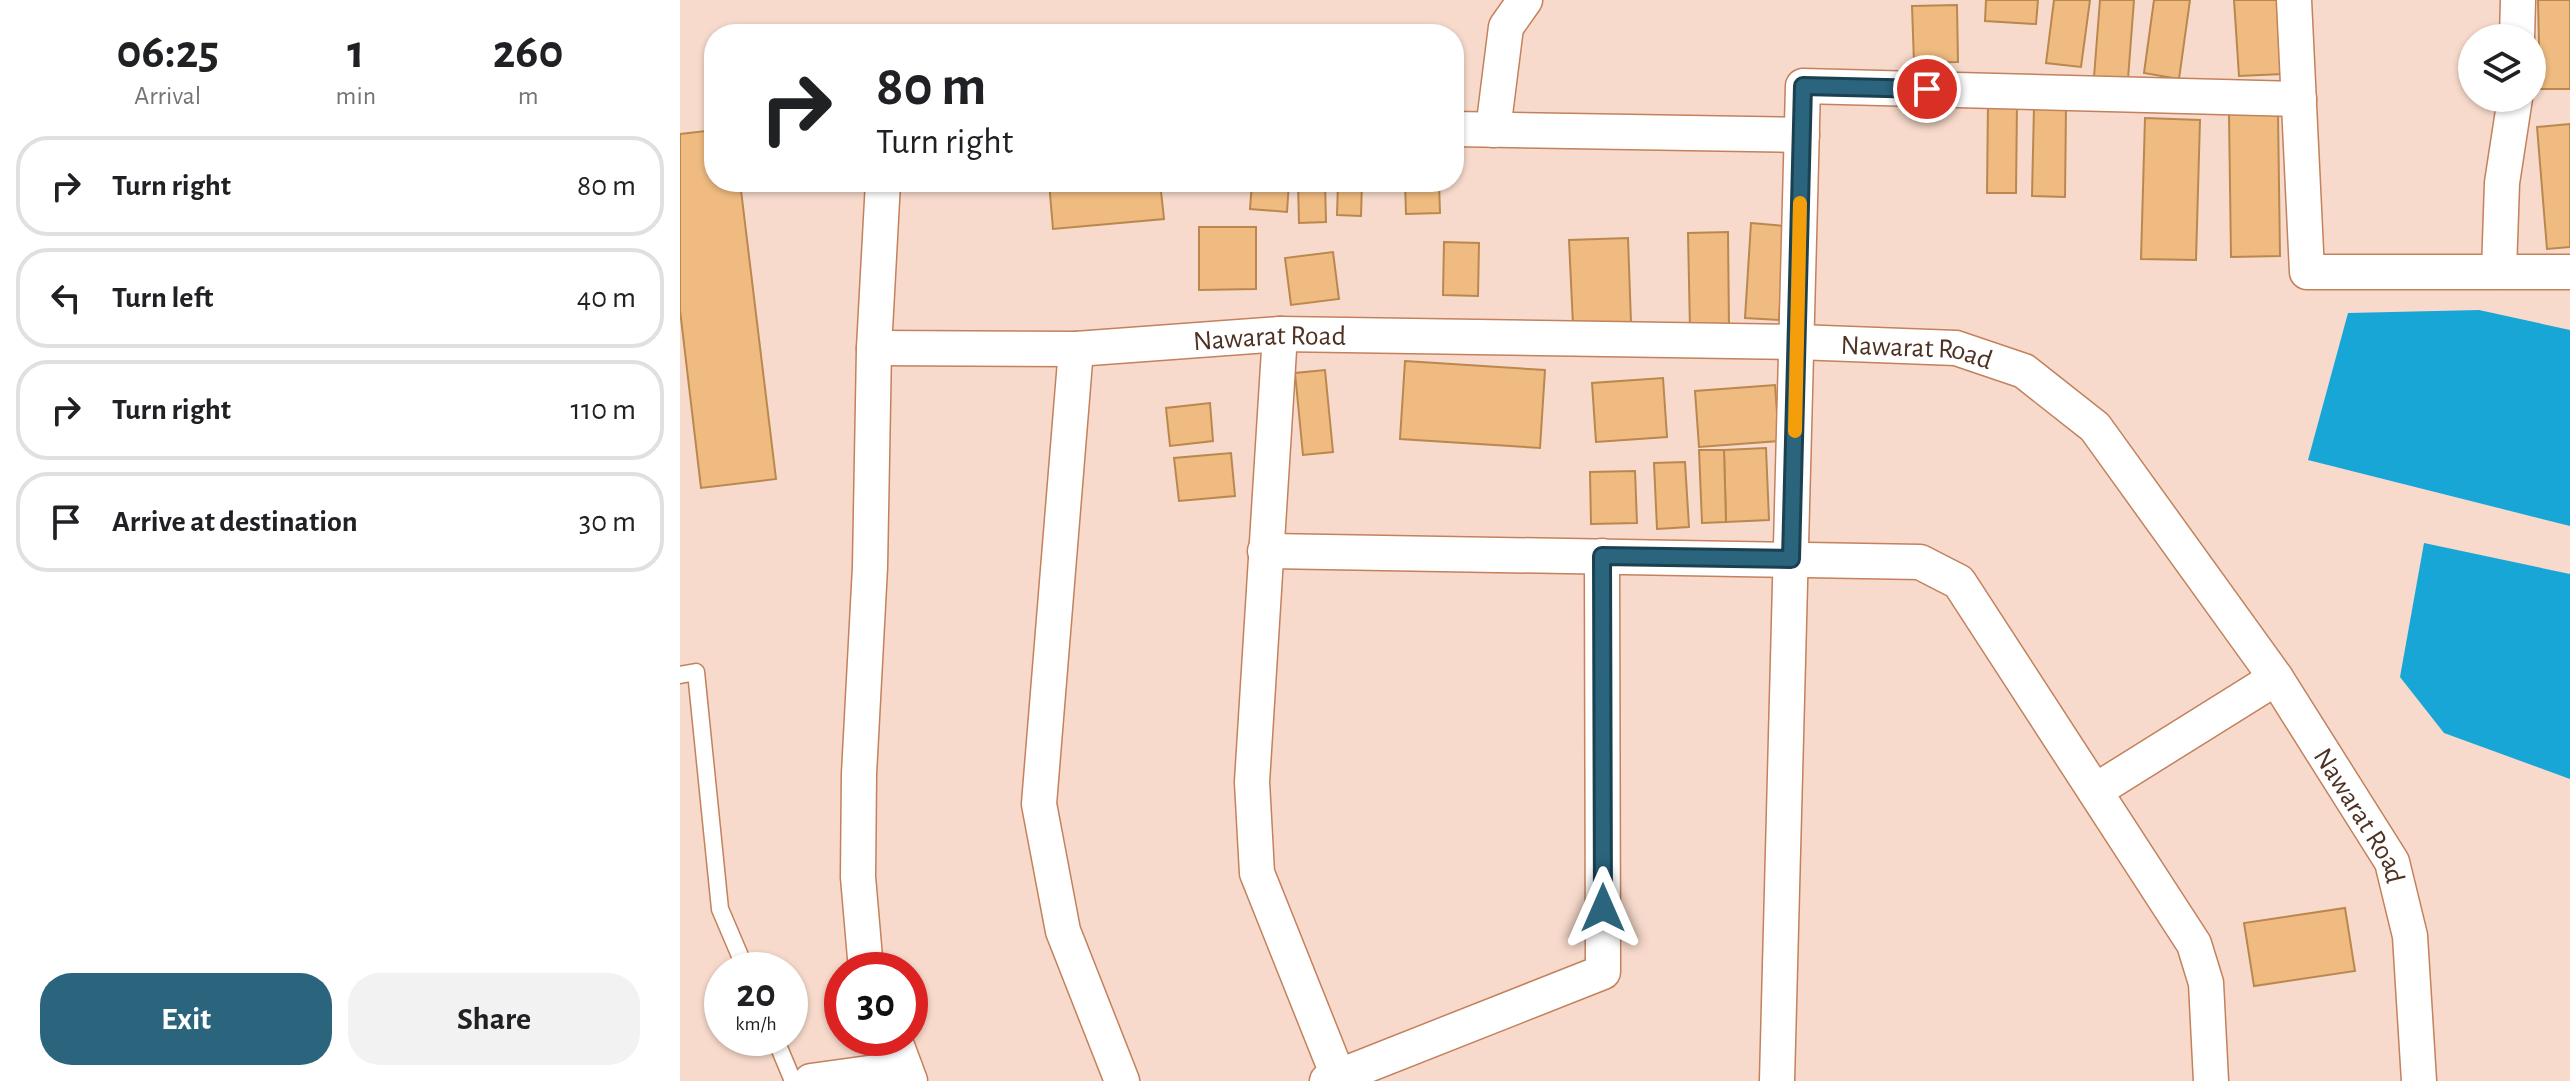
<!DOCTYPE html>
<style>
body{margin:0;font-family:"Alegreya Sans",sans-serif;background:#f2f2f2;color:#202124;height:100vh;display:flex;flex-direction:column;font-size:30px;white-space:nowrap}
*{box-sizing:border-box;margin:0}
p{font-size:26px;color:#757577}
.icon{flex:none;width:44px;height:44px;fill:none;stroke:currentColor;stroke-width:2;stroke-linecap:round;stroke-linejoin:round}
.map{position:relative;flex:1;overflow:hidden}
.drawer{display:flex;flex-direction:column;background:#fff;width:680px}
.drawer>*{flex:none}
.banner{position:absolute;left:24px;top:24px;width:760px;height:168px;border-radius:32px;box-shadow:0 2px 6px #0004;background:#fff;color:#202124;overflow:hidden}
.controls{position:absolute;left:1778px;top:24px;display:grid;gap:16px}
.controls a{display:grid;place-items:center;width:88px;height:88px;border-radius:50%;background:#fff;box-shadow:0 2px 6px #0004;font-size:40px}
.speed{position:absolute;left:24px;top:952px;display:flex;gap:16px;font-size:40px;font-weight:700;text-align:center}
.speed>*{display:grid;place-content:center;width:104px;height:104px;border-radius:50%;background:#fff;box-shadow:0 2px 6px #0004;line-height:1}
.speed small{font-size:20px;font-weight:400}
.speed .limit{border:12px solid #d22;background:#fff;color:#111}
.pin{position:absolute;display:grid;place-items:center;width:68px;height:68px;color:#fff;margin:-34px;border:4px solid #fff;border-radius:50%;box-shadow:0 2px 8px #0007}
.me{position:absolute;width:88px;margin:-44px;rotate:0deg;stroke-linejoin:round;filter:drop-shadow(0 0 6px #0008)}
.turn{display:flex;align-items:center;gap:28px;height:168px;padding:0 40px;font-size:36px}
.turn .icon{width:104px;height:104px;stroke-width:2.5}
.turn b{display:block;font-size:56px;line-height:68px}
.eta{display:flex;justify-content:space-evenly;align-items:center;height:136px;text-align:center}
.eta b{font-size:48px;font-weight:700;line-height:56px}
.action{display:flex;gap:16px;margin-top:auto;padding:16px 40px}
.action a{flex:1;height:92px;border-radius:32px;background:#2a647d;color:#fff;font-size:32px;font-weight:700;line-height:92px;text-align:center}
.action a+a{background:#f2f2f2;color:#202124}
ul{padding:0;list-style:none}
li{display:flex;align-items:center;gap:24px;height:100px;margin:0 16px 12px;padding:0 24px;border:4px solid #e0e0e0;border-radius:32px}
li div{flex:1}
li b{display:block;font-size:30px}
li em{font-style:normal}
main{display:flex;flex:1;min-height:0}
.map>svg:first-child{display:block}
.water{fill:#18a6d7}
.building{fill:#efbb80;stroke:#ba884e;stroke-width:2}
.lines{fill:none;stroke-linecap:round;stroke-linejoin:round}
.service-casing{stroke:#c3815c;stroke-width:19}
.minor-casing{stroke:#c3815c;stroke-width:37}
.service{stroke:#fff;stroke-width:16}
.minor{stroke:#fff;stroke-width:34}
.route-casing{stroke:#1b4151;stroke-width:20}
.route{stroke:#2a647d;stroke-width:14}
.slow{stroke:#f59e0b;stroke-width:14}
.labels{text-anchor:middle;stroke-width:7;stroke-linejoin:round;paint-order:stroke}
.street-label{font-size:28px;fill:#4d3122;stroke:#f9eae3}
</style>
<main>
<section class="drawer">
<div class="eta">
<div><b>06:25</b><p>Arrival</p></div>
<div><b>1</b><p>min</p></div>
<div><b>260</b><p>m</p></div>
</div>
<ul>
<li><svg class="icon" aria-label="right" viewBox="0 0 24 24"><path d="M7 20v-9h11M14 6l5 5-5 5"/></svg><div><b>Turn right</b></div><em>80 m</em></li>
<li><svg class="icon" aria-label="left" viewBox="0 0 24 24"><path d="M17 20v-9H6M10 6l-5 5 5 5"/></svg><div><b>Turn left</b></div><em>40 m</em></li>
<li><svg class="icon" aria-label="right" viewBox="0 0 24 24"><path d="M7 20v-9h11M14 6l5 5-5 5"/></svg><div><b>Turn right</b></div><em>110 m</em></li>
<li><svg class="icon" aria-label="arrive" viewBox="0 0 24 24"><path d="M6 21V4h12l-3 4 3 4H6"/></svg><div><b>Arrive at destination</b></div><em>30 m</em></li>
</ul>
<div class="action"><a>Exit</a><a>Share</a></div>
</section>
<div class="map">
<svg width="1890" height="1081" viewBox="0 0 1890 1081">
<rect width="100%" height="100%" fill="#f7dacb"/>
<!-- water -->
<g class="water">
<polygon points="1799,310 1890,330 1890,526 1628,460 1668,313"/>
<polygon points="1744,543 1890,574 1890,779 1764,733 1720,677"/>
</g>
<!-- building -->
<g class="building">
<polygon points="1306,0 1358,0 1356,24 1305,21"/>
<polygon points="1374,0 1410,0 1401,67 1366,63"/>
<polygon points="1420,0 1454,0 1448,79 1414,77"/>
<polygon points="1474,0 1510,0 1499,79 1464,73"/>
<polygon points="1554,0 1598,0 1603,74 1559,76"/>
<polygon points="1858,0 1890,0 1890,89 1860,89"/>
<polygon points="1277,5 1278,62 1234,63 1232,6"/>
<polygon points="1308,103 1337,104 1336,193 1307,193"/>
<polygon points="1354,106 1386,107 1385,197 1352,196"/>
<polygon points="1598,113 1600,256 1551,257 1549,114"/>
<polygon points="1465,118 1520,120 1516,260 1461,259"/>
<polygon points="1890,124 1890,247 1867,249 1857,127"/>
<polygon points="34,130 34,182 60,182 96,479 21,488 0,310 0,134"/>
<polygon points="369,182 480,182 484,219 373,229"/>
<polygon points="572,182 609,182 607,212 570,209"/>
<polygon points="618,182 645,182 646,222 619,223"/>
<polygon points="658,182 682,182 681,216 657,215"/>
<polygon points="725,182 759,182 760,213 726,214"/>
<polygon points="1071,223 1105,226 1099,320 1065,318"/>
<polygon points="519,227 576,227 576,289 519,290"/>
<polygon points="1048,232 1049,329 1010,330 1008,233"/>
<polygon points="948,238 951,323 893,325 889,240"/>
<polygon points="764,242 799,243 798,296 763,295"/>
<polygon points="653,252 659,299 611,305 605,258"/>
<polygon points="725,361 865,370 860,448 720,439"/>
<polygon points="645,370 653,452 623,455 615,373"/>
<polygon points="983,378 987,437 916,442 912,383"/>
<polygon points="1095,385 1099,441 1019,447 1015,391"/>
<polygon points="530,403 533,441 490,446 486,408"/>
<polygon points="1086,448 1089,520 1046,522 1044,450"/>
<polygon points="1019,450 1044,450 1046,522 1022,523"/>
<polygon points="551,453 555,496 499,501 494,458"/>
<polygon points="1005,462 1009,527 977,529 974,463"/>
<polygon points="955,471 957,523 911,524 910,472"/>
<polygon points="1665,908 1675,971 1574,986 1564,923"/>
</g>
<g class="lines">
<defs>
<g id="service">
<polyline points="0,675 16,672 40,909 66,970"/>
<polyline points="95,1038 113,1081"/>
</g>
<g id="minor">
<polyline points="1614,0 1627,272 1890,272"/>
<polyline points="1837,38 1838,0"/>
<polyline points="774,129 1122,135"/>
<polyline points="813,130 826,27 845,0"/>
<polyline points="1819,271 1822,183 1835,98"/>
<polyline points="600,334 572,782 577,873 660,1081"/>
<path id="s1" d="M194 348 396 349 600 334 1117 342 1276 348 1344 371 1415 427 1596 678 1712 862 1730 936 1739 1081"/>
<polyline points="396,349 359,804 383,931 442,1081"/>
<polyline points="585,551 1240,562 1279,582 1514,944 1526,983 1531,1081"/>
<polyline points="1415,791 1596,678"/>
<polyline points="189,970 185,958 178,877 179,774 190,567 194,348 203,182"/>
<polyline points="214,1038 230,1081"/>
<polyline points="131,1081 225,1068"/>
<polyline points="647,1081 923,972 922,556"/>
<polyline points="1097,1081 1123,86 1619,99"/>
</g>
</defs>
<!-- service casing -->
<use href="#service" class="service-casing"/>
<!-- minor casing -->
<use href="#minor" class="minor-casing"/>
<!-- service -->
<use href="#service" class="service"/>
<!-- minor -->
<use href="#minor" class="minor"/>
</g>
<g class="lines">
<defs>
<polyline id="route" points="923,908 922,556 1111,559 1123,86 1247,89"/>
</defs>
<!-- route casing -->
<use href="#route" class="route-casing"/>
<!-- route -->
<use href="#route" class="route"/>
<!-- slow -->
<polyline class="slow" points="1115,431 1120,203"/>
</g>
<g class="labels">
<!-- street labels -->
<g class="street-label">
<text dy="10" stroke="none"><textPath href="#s1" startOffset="396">Nawarat Road</textPath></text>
<text dy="10" stroke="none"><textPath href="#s1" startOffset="1044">Nawarat Road</textPath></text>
<text dy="10" stroke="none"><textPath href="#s1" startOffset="1716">Nawarat Road</textPath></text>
</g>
</g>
</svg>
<div class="controls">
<a><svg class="icon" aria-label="layers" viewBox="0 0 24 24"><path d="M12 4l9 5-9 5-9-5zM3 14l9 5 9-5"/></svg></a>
</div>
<div class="speed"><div>20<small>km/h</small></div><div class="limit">30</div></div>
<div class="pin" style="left:1247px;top:89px;background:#d93025"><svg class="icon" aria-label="arrive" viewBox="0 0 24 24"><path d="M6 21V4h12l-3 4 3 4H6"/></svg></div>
<svg class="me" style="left:923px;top:908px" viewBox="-20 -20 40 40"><path d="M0-17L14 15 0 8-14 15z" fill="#2a647d" stroke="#fff" stroke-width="4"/></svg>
<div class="banner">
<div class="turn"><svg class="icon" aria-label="right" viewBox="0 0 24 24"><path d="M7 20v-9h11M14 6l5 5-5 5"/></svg><div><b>80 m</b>Turn right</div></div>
</div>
</div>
</main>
